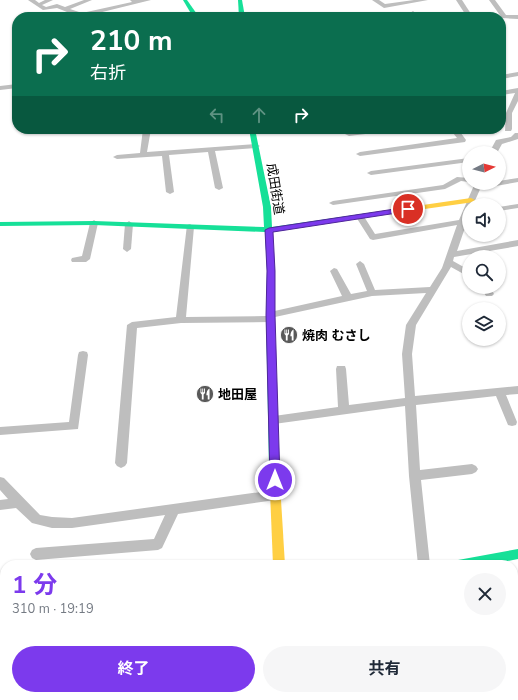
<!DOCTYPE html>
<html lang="ja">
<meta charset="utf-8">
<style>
body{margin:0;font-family:"Nunito Sans","Noto Sans JP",sans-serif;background:#f6f6f7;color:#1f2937;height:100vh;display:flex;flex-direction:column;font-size:15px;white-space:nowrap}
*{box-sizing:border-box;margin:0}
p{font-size:13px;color:#747a83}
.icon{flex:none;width:22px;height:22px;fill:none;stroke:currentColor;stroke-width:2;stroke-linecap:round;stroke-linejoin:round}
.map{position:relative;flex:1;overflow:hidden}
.drawer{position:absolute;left:0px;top:560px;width:518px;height:140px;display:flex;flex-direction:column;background:#fff;border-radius:16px 16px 0 0;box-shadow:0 1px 3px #0004}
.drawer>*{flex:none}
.hud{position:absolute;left:12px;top:12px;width:494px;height:122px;border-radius:16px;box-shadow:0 1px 3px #0004;background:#0b6e4f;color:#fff;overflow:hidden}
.needle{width:26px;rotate:84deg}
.tools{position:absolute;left:462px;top:146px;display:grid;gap:8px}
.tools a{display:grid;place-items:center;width:44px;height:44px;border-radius:50%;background:#fff;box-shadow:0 1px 3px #0004;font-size:20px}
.pin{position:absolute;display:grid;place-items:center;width:34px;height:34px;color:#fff;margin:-17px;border:2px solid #fff;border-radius:50%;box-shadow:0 1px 4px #0007}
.me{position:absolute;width:44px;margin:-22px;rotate:0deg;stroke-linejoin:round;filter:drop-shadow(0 0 3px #0008)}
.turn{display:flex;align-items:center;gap:14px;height:84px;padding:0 12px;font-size:18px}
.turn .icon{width:52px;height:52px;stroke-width:2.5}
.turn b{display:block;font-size:28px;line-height:34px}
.lanes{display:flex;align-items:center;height:38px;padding:0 12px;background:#0003;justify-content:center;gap:20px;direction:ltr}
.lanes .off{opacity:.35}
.round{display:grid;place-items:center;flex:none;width:42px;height:42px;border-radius:21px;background:#f6f6f7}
.head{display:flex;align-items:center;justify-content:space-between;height:68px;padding:0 12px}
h1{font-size:24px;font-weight:700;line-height:30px;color:#7c3aed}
.action{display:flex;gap:8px;margin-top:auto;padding:8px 12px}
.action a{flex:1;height:46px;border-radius:24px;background:#7c3aed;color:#fff;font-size:16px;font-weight:700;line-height:46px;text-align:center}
.action a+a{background:#f6f6f7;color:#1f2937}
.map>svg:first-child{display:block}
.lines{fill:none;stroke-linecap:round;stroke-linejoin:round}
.street{fill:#bebebe;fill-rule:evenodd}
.fast{fill:#16e098;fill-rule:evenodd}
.slow{fill:#ffcf43;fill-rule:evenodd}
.route{fill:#7c3aed;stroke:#51269a}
.labels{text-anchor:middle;stroke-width:3.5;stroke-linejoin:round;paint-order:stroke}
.street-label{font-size:13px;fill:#000;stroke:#fff}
.poi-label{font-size:13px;font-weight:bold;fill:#000;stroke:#fff;text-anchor:start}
</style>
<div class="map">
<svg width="518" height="700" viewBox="0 0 518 700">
<rect width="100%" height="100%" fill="#fff"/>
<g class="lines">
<!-- street -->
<g class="street">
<polygon points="28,0 35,0 39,3 45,0 53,0 42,5 46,7 57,4 65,7 84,0 92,0 70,9 82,13 132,2 130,0 151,0 82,17 72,13 63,17 55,17 67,12 57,8 43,10"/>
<polygon points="372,0 379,0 385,4 414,0 428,0 384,8"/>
<polygon points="456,0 462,0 473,17 467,17"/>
<polygon points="489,0 495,0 506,15 518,15 518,19 502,18"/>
<polygon points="413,11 420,17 414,17 410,13"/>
<polygon points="518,72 518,76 501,79 501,75"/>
<polygon points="17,84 17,88 0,90 0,86"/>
<polygon points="518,88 518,101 512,113 512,129 511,131 505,131 506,113 515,93 501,95 501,91"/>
<polygon points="143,129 151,129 147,152 256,144 260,146 256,148 215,151 223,188 219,190 215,188 208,152 169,155 174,192 170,194 166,192 162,156 117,159 113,157 117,155 140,153"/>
<polygon points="372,129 394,129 390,131 349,136 345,134 349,132"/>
<polygon points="450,129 458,129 466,140 465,142 360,156 356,154 360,152 457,138"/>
<polygon points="515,133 518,133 518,139 502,144 497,153 489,153 496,140 511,137"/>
<polygon points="469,158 469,162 371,175 367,173 371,171"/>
<polygon points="457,177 469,178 469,182 461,181 445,189 333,205 329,203 333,201 443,185"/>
<polygon points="518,178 518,182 490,187 482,185 473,205 469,205 469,216 457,251 518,240 518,246 454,257 453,261 469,270 469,277 451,267 416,325 412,354 415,396 518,386 518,394 506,395 517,422 516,425 512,426 508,425 496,396 416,405 420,470 472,464 476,466 478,469 476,472 472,474 421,480 430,565 418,565 409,476 405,406 274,424 270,423 269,420 270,417 274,416 338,407 336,369 337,366 345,366 346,369 349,405 405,398 402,354 406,325 426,293 372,296 275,317 274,321 271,322 181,323 137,328 127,463 125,466 121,468 117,466 115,463 127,325 132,322 176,317 187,225 190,224 194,227 186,317 266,316 267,313 270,312 342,296 330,271 334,268 337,269 351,294 367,291 356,264 360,261 364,264 375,290 430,287 442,268 457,225 373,240 370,239 356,217 357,215 363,215 375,234 459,220 475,183 499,183 499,181"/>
<polygon points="518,204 518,208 499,211 499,207"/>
<polygon points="94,220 98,223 90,259 86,262 72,262 71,260 72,258 82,256 90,223"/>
<polygon points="129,221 133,224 131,249 127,252 123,249 125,224"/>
<polygon points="480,287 490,287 494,294 492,296 486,296"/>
<polygon points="83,351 87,352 88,355 78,429 0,435 0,427 69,422 78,355 79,352"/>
<polygon points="0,477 4,478 40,515 52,517 72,518 275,490 279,491 281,495 279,499 275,500 178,514 162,548 158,550 36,560 32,558 30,554 32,550 36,548 154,539 165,515 72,528 52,528 32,523 16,508 0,510 0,500 8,499 0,490"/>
</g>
<!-- fast -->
<g class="fast">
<polygon points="183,0 187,0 199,17 193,17"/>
<polygon points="238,0 242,0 245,17 239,17"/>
<polygon points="249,129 255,129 271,207 272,227 375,212 379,214 375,216 272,232 275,271 274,315 279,467 278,470 274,471 270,470 269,467 266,315 267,271 265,232 94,225 0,226 0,222 94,221 264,227 263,207"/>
<polygon points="518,549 518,559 487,565 452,565 454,561 458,560"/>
<rect x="277" y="695" width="14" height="5"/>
</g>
<!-- slow -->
<g class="slow">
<polygon points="471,198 475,200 474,202 375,216 371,214 375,212"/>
<polygon points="274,463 278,464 279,467 285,565 273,565 269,467 270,464"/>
<polygon points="5,653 5,665 0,666 0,654"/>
</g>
</g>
<!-- route -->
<polygon class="route" points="408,207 411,209 410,211 273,232 275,271 275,315 280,480 279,483 275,484 271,483 270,480 266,315 267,271 265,230 269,228"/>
<!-- icons -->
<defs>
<symbol id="restaurant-disc" viewBox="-11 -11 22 22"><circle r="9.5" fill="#595959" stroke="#fff"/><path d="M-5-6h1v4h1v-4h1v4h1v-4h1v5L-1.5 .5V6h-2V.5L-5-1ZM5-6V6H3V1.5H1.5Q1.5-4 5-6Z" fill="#fff"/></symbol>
</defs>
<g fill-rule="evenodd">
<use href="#restaurant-disc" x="279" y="325" width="20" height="20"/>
<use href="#restaurant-disc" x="195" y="384" width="20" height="20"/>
</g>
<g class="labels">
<!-- street labels -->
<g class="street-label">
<text transform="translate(276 189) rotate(81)" y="5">成田街道</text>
</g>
<!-- poi labels -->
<g class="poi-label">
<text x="302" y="340">焼肉 むさし</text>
<text x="218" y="399">地田屋</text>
</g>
</g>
</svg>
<div class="tools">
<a><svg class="needle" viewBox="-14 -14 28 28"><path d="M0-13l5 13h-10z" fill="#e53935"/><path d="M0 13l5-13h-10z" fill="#747a83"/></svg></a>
<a><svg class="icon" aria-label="sound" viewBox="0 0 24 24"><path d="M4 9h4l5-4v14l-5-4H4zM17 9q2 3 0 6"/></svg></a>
<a><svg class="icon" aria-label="search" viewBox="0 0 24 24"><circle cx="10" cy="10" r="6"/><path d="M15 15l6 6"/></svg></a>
<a><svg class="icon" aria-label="layers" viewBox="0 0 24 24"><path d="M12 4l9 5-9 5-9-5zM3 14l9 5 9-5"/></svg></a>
</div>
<div class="pin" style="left:408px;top:209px;background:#d93025"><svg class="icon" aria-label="arrive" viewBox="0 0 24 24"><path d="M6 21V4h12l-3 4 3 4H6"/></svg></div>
<svg class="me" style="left:275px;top:480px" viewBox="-20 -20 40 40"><circle r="17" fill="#7c3aed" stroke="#fff" stroke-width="3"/><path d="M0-11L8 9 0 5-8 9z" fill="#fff"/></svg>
<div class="hud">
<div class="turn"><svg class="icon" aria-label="right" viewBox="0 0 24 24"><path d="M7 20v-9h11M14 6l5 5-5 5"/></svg><div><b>210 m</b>右折</div></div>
<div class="lanes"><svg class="icon off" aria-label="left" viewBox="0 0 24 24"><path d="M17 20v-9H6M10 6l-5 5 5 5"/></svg><svg class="icon off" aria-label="ahead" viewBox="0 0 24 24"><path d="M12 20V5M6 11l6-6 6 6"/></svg><svg class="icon" aria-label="right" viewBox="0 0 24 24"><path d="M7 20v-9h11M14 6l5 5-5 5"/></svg></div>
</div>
<section class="drawer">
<div class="head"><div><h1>1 分</h1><p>310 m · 19:19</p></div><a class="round"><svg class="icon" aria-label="close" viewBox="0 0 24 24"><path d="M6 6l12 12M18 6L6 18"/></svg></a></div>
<div class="action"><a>終了</a><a>共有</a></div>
</section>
</div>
